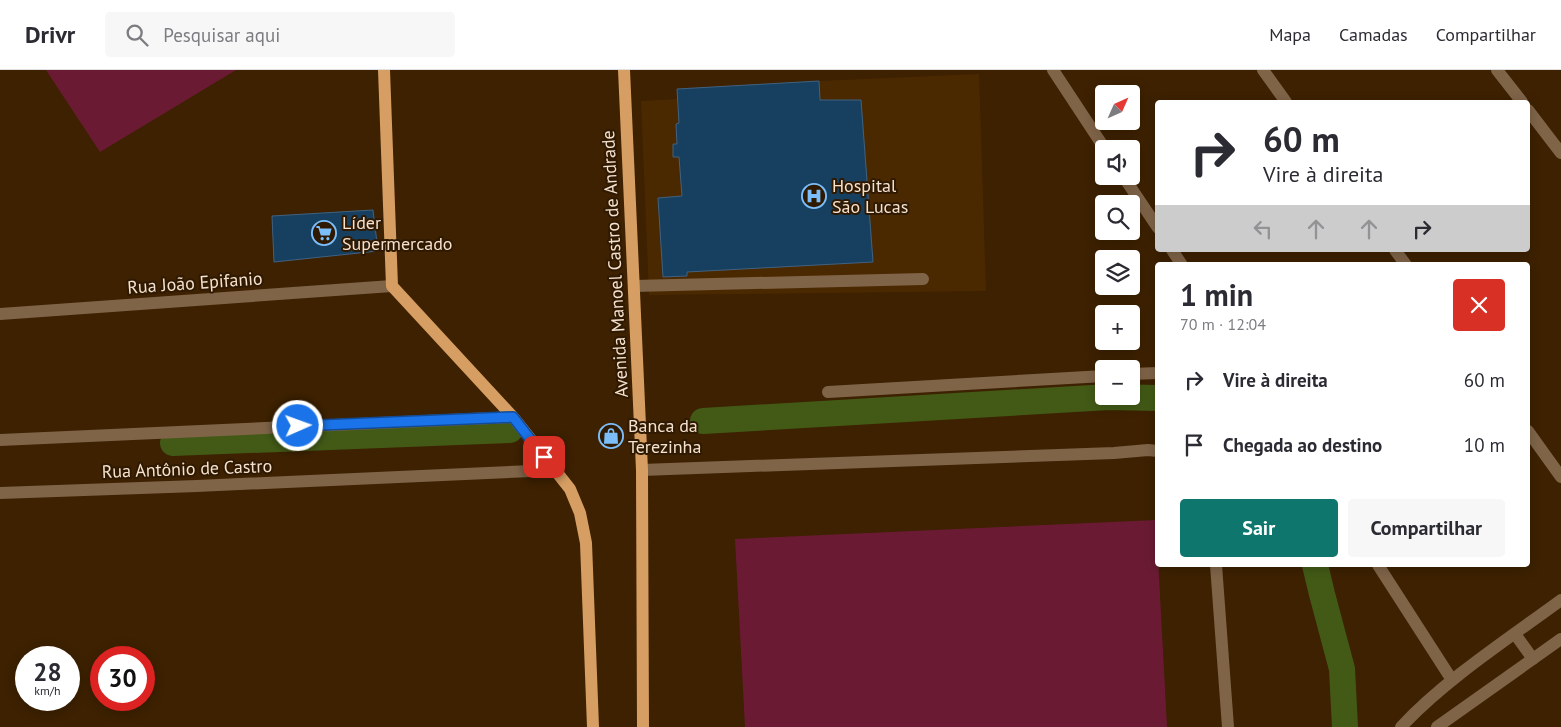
<!DOCTYPE html>
<html lang="pt">
<meta charset="utf-8">
<style>
body{margin:0;font-family:"PT Sans",sans-serif;background:#f7f7f7;color:#2b2b33;height:100vh;display:flex;flex-direction:column;font-size:19px;white-space:nowrap}
*{box-sizing:border-box;margin:0}
p{font-size:16px;color:#7c7c81}
.icon{flex:none;width:28px;height:28px;fill:none;stroke:currentColor;stroke-width:2;stroke-linecap:round;stroke-linejoin:round}
.map{position:relative;flex:1;overflow:hidden}
.drawer{position:absolute;left:1155px;top:192px;width:375px;height:305px;display:flex;flex-direction:column;background:#fff;border-radius:5px;box-shadow:0 2px 12px #0003}
.drawer>*{flex:none}
.banner{position:absolute;left:1155px;top:30px;width:375px;height:152px;border-radius:5px;box-shadow:0 2px 12px #0003;background:#fff;color:#2b2b33;overflow:hidden}
.needle{width:32px;rotate:45deg}
.fabs{position:absolute;left:1095px;top:15px;display:grid;gap:10px}
.fabs a{display:grid;place-items:center;width:45px;height:45px;border-radius:5px;background:#fff;box-shadow:0 2px 12px #0003;font-size:25px}
.speed{position:absolute;left:15px;top:576px;display:flex;gap:10px;font-size:25px;font-weight:700;text-align:center}
.speed>*{display:grid;place-content:center;width:65px;height:65px;border-radius:50%;background:#fff;box-shadow:0 2px 12px #0003;line-height:1}
.speed small{font-size:12px;font-weight:400}
.speed .limit{border:8px solid #d22;background:#fff;color:#111}
.pin{position:absolute;display:grid;place-items:center;width:42px;height:42px;color:#fff;margin:-21px;border-radius:10px;box-shadow:0 2px 8px #0006}
.me{position:absolute;width:55px;margin:-28px;rotate:88deg;stroke-linejoin:round;filter:drop-shadow(0 0 4px #0008)}
.turn{display:flex;align-items:center;gap:18px;height:105px;padding:0 25px;font-size:22px}
.turn .icon{width:65px;height:65px;stroke-width:2.5}
.turn b{display:block;font-size:35px;line-height:42px}
.lanes{display:flex;align-items:center;height:48px;padding:0 25px;background:#0003;justify-content:center;gap:25px;direction:ltr}
.lanes .off{opacity:.35}
.round{display:grid;place-items:center;flex:none;width:52px;height:52px;border-radius:5px;background:#f7f7f7}
.overview{display:flex;align-items:center;justify-content:space-between;height:85px;padding:0 25px}
h1{font-size:30px;font-weight:700;line-height:38px}
.action{display:flex;gap:10px;margin-top:auto;padding:10px 25px}
.action a{flex:1;height:58px;border-radius:5px;background:#0f766e;color:#fff;font-size:20px;font-weight:700;line-height:58px;text-align:center}
.action a+a{background:#f7f7f7;color:#2b2b33}
ul{padding:0;list-style:none}
li{display:flex;align-items:center;gap:15px;height:65px;padding:0 25px}
li div{flex:1}
li b{display:block;font-size:19px}
li em{font-style:normal}
header{display:flex;align-items:center;gap:30px;box-sizing:border-box;height:70px;padding:0 25px;background:#fff;border-bottom:1px solid #e1e1e2}
header strong{font-size:24px}
nav{display:flex;gap:28px;margin-inline-start:auto;font-size:18px}
.search{width:350px;height:45px;background:#f7f7f7;display:flex;align-items:center;gap:12px;box-sizing:border-box;padding:0 18px;border-radius:5px;color:#7c7c81;font-size:19px}
.map>svg:first-child{display:block}
.built{fill:#4b2900}
.green{fill:#6a1b33}
.lines{fill:none;stroke-linecap:round;stroke-linejoin:round}
.canal{stroke:#425a16;stroke-width:26}
.building{fill:#173f5f;stroke:#406281}
.minor{stroke:#7f6448;stroke-width:12}
.major{stroke:#d69e62;stroke-width:12}
.route-casing{stroke:#114b97;stroke-width:12}
.route{stroke:#1a73e8;stroke-width:9}
.labels{text-anchor:middle;stroke-width:4;stroke-linejoin:round;paint-order:stroke}
.poi-label{font-size:18px;fill:#f4e1cf;stroke:#2f1901;text-anchor:start}
.street-label{font-size:18px;fill:#f4e1cf;stroke:#2f1901}
</style>
<header>
<strong>Drivr</strong>
<div class="search"><svg class="icon" aria-label="search" viewBox="0 0 24 24"><circle cx="10" cy="10" r="6"/><path d="M15 15l6 6"/></svg>Pesquisar aqui</div>
<nav><a>Mapa</a><a>Camadas</a><a>Compartilhar</a></nav>
</header>
<div class="map">
<svg width="1561" height="657" viewBox="0 0 1561 657">
<rect width="100%" height="100%" fill="#3d2100"/>
<!-- built -->
<polygon class="built" points="979,4 986,221 649,225 641,31 677,29 677,19 819,11"/>
<!-- green -->
<g class="green">
<polygon points="46,0 236,0 100,82"/>
<polygon points="1156,450 1167,657 745,657 735,469"/>
</g>
<g class="lines">
<!-- canal -->
<g class="canal">
<polyline points="703,351 1109,327 1158,328"/>
<polyline points="173,373 510,360"/>
<polyline points="1315,495 1322,524 1342,599 1345,657"/>
</g>
</g>
<!-- building -->
<g class="building">
<polygon points="819,11 820,30 861,30 873,192 687,202 687,206 663,207 658,128 682,126 679,87 673,87 673,74 677,74 676,54 679,53 677,19"/>
<polygon points="373,140 378,181 274,192 272,146"/>
</g>
<g class="lines">
<!-- minor -->
<g class="minor">
<polyline points="1053,0 1105,79"/>
<polyline points="1263,0 1286,32"/>
<polyline points="1497,0 1522,32"/>
<polyline points="1528,40 1561,83"/>
<polyline points="1123,106 1158,158"/>
<polyline points="1172,180 1182,195"/>
<polyline points="1395,180 1406,195"/>
<polyline points="634,216 923,209"/>
<polyline points="0,244 392,216"/>
<polyline points="1131,304 1158,303"/>
<polyline points="828,322 1104,306"/>
<polyline points="1528,361 1561,407"/>
<polyline points="0,370 513,347"/>
<polyline points="642,400 1114,383 1148,380 1158,381"/>
<polyline points="0,423 197,416 555,400"/>
<polyline points="1216,495 1228,657"/>
<polyline points="1378,495 1452,610"/>
<polyline points="1515,564 1533,589"/>
<path d="M1401 657C1446 609 1508 569 1561 530"/>
<polyline points="1437,657 1561,569"/>
</g>
<!-- major -->
<g class="major">
<polyline points="384,0 392,216 513,347 570,419 580,443 586,473 593,657"/>
<polyline points="624,0 642,400 643,657"/>
</g>
</g>
<g class="lines">
<defs>
<polyline id="route" points="298,356 513,347 544,387"/>
</defs>
<!-- route casing -->
<use href="#route" class="route-casing"/>
<!-- route -->
<use href="#route" class="route"/>
</g>
<!-- icons -->
<defs>
<symbol id="hospital-ring" viewBox="-11 -11 22 22"><circle r="9.5" fill="#2f1901" stroke="#7cbef9" stroke-width="1.5"/><path d="M-5-5h3v3.5h4V-5h3V5h-3V1.5h-4V5h-3Z" fill="#7cbef9"/></symbol>
<symbol id="supermarket-ring" viewBox="-11 -11 22 22"><circle r="9.5" fill="#2f1901" stroke="#7cbef9" stroke-width="1.5"/><path d="M-6-5.5h2.5l.6 2H6L4.5 2H-2.5L-4.4-4H-6ZM-1.5 3.2a1.3 1.3 0 1 0 .1 0ZM3 3.2a1.3 1.3 0 1 0 .1 0Z" fill="#7cbef9"/></symbol>
<symbol id="shop-ring" viewBox="-11 -11 22 22"><circle r="9.5" fill="#2f1901" stroke="#7cbef9" stroke-width="1.5"/><path d="M-5-2.5h2.3a2.7 3.5 0 0 1 5.4 0H5L5.5 6h-11ZM-1.5-2.5h3a1.5 2.3 0 0 0-3 0Z" fill="#7cbef9"/></symbol>
</defs>
<g fill-rule="evenodd">
<use href="#hospital-ring" x="800" y="112" width="28" height="28"/>
<use href="#supermarket-ring" x="310" y="149" width="28" height="28"/>
<use href="#shop-ring" x="597" y="352" width="28" height="28"/>
</g>
<g class="labels">
<!-- poi labels -->
<g class="poi-label">
<text x="832" y="122">Hospital<tspan x="832" dy="21">São Lucas</tspan></text>
<text x="342" y="159">Líder<tspan x="342" dy="21">Supermercado</tspan></text>
<text x="628" y="362">Banca da<tspan x="628" dy="21">Terezinha</tspan></text>
</g>
<!-- street labels -->
<g class="street-label">
<text transform="translate(615 194) rotate(-93)" y="6">Avenida Manoel Castro de Andrade</text>
<text transform="translate(195 213) rotate(-4)" y="6">Rua João Epifanio</text>
<text transform="translate(187 399) rotate(-2)" y="6">Rua Antônio de Castro</text>
</g>
</g>
</svg>
<div class="fabs">
<a><svg class="needle" viewBox="-14 -14 28 28"><path d="M0-13l5 13h-10z" fill="#e53935"/><path d="M0 13l5-13h-10z" fill="#7c7c81"/></svg></a>
<a><svg class="icon" aria-label="sound" viewBox="0 0 24 24"><path d="M4 9h4l5-4v14l-5-4H4zM17 9q2 3 0 6"/></svg></a>
<a><svg class="icon" aria-label="search" viewBox="0 0 24 24"><circle cx="10" cy="10" r="6"/><path d="M15 15l6 6"/></svg></a>
<a><svg class="icon" aria-label="layers" viewBox="0 0 24 24"><path d="M12 4l9 5-9 5-9-5zM3 14l9 5 9-5"/></svg></a>
<a>+</a>
<a>−</a>
</div>
<div class="speed"><div>28<small>km/h</small></div><div class="limit">30</div></div>
<div class="pin" style="left:544px;top:387px;background:#d93025"><svg class="icon" aria-label="arrive" viewBox="0 0 24 24"><path d="M6 21V4h12l-3 4 3 4H6"/></svg></div>
<svg class="me" style="left:298px;top:356px" viewBox="-20 -20 40 40"><circle r="17" fill="#1a73e8" stroke="#fff" stroke-width="3"/><path d="M0-11L8 9 0 5-8 9z" fill="#fff"/></svg>
<div class="banner">
<div class="turn"><svg class="icon" aria-label="right" viewBox="0 0 24 24"><path d="M7 20v-9h11M14 6l5 5-5 5"/></svg><div><b>60 m</b>Vire à direita</div></div>
<div class="lanes"><svg class="icon off" aria-label="left" viewBox="0 0 24 24"><path d="M17 20v-9H6M10 6l-5 5 5 5"/></svg><svg class="icon off" aria-label="ahead" viewBox="0 0 24 24"><path d="M12 20V5M6 11l6-6 6 6"/></svg><svg class="icon off" aria-label="ahead" viewBox="0 0 24 24"><path d="M12 20V5M6 11l6-6 6 6"/></svg><svg class="icon" aria-label="right" viewBox="0 0 24 24"><path d="M7 20v-9h11M14 6l5 5-5 5"/></svg></div>
</div>
<section class="drawer">
<div class="overview"><div><h1>1 min</h1><p>70 m · 12:04</p></div><a class="round" style="background:#d93025;color:#fff"><svg class="icon" aria-label="close" viewBox="0 0 24 24"><path d="M6 6l12 12M18 6L6 18"/></svg></a></div>
<ul>
<li><svg class="icon" aria-label="right" viewBox="0 0 24 24"><path d="M7 20v-9h11M14 6l5 5-5 5"/></svg><div><b>Vire à direita</b></div><em>60 m</em></li>
<li><svg class="icon" aria-label="arrive" viewBox="0 0 24 24"><path d="M6 21V4h12l-3 4 3 4H6"/></svg><div><b>Chegada ao destino</b></div><em>10 m</em></li>
</ul>
<div class="action"><a>Sair</a><a>Compartilhar</a></div>
</section>
</div>
